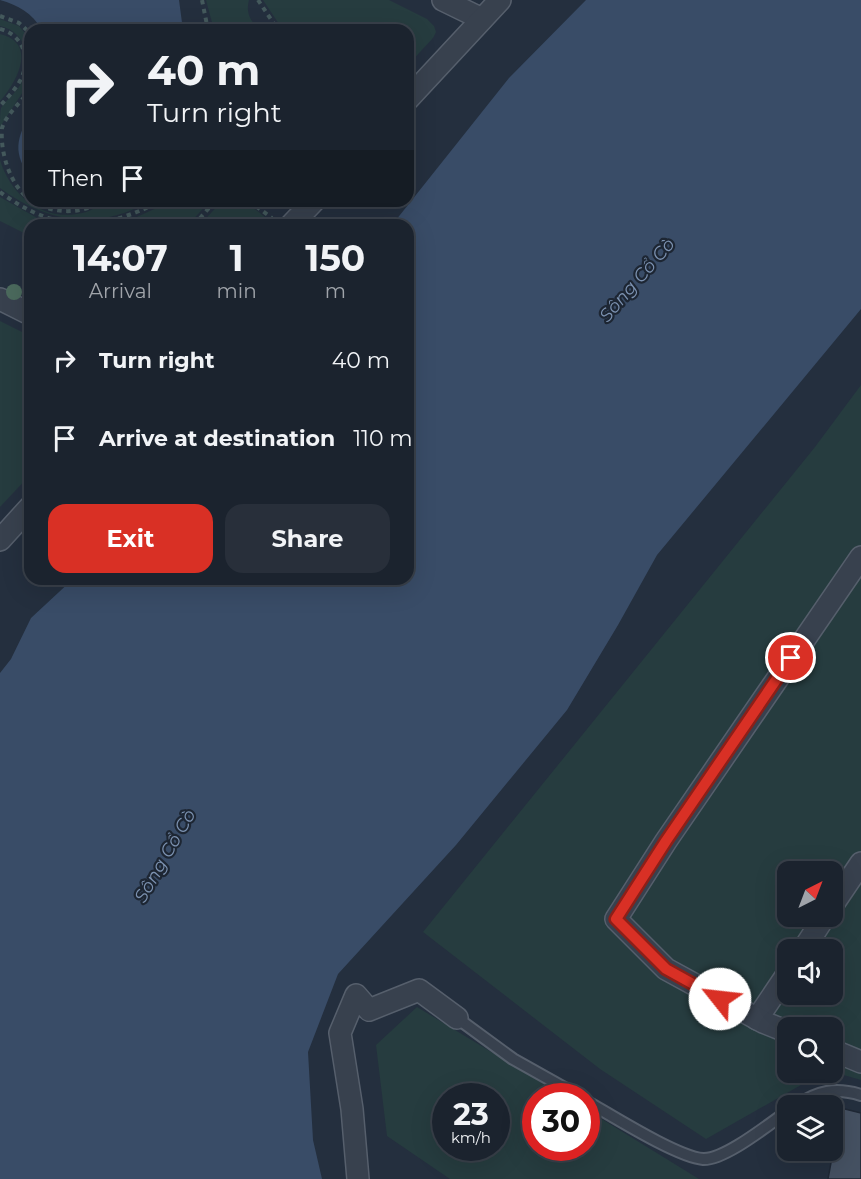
<!DOCTYPE html>
<meta charset="utf-8">
<style>
body{margin:0;font-family:Montserrat,sans-serif;background:#282f3a;color:#f1f3f6;height:100vh;display:flex;flex-direction:column;font-size:22px;white-space:nowrap}
*{box-sizing:border-box;margin:0}
p{font-size:20px;color:#a0a4aa}
.icon{flex:none;width:33px;height:33px;fill:none;stroke:currentColor;stroke-width:2;stroke-linecap:round;stroke-linejoin:round}
.map{position:relative;flex:1;overflow:hidden}
.panel{position:absolute;left:24px;top:219px;width:390px;height:366px;display:flex;flex-direction:column;background:#1b232e;border-radius:18px;box-shadow:0 6px 24px #0002,0 0 0 2px #39404a}
.panel>*{flex:none}
.guide{position:absolute;left:24px;top:24px;width:390px;height:183px;border-radius:18px;box-shadow:0 6px 24px #0002,0 0 0 2px #39404a;background:#1b232e;color:#f1f3f6;overflow:hidden}
.needle{width:39px;rotate:42deg}
.controls{position:absolute;left:777px;top:861px;display:grid;gap:12px}
.controls a{display:grid;place-items:center;width:66px;height:66px;border-radius:12px;background:#1b232e;box-shadow:0 6px 24px #0002,0 0 0 2px #39404a;font-size:30px}
.speed{position:absolute;left:432px;top:1083px;display:flex;gap:12px;font-size:30px;font-weight:700;text-align:center}
.speed>*{display:grid;place-content:center;width:78px;height:78px;border-radius:50%;background:#1b232e;box-shadow:0 6px 24px #0002,0 0 0 2px #39404a;line-height:1}
.speed small{font-size:15px;font-weight:400}
.speed .limit{border:9px solid #d22;background:#fff;color:#111}
.pin{position:absolute;display:grid;place-items:center;width:51px;height:51px;color:#fff;margin:-26px;border:3px solid #fff;border-radius:50%;box-shadow:0 2px 6px #0007}
.me{position:absolute;width:66px;margin:-33px;rotate:299deg;stroke-linejoin:round;filter:drop-shadow(0 0 4px #0008)}
.turn{display:flex;align-items:center;gap:21px;height:126px;padding:0 24px;font-size:27px}
.turn .icon{width:78px;height:78px;stroke-width:2.5}
.turn b{display:block;font-size:42px;line-height:51px}
.then{display:flex;align-items:center;height:57px;padding:0 24px;background:#0003;gap:12px;font-size:22px}
.eta{display:flex;justify-content:space-evenly;align-items:center;height:102px;text-align:center}
.eta b{font-size:36px;font-weight:700;line-height:42px}
.button{display:flex;gap:12px;margin-top:auto;padding:12px 24px}
.button a{flex:1;height:69px;border-radius:18px;background:#d93025;color:#fff;font-size:24px;font-weight:700;line-height:69px;text-align:center}
.button a+a{background:#282f3a;color:#f1f3f6}
ul{padding:0;list-style:none}
li{display:flex;align-items:center;gap:18px;height:78px;padding:0 24px}
li div{flex:1}
li b{display:block;font-size:22px}
li em{font-style:normal}
.map>svg:first-child{display:block}
.green{fill:#263c3f;fill-rule:evenodd}
.water{fill:#394c67}
.building{fill:#455162;stroke:#1f2835;stroke-width:1.5}
.lines{fill:none;stroke-linecap:round;stroke-linejoin:round}
.service-casing{stroke:#565f6c;stroke-width:14}
.minor-casing{stroke:#565f6c;stroke-width:24}
.path{stroke:#44595c;stroke-width:4;stroke-dasharray:4.5 4.5;stroke-linecap:butt}
.service{stroke:#38414e;stroke-width:10}
.minor{stroke:#38414e;stroke-width:21}
.tree{fill:#4b6a5d}
.route-casing{stroke:#8d1f18;stroke-width:15}
.route{stroke:#d93025;stroke-width:10}
.labels{text-anchor:middle;stroke-width:4.5;stroke-linejoin:round;paint-order:stroke}
.water-label{font-size:18px;font-style:italic;fill:#7c92b1;stroke:#1d2633}
</style>
<div class="map">
<svg width="861" height="1179" viewBox="0 0 861 1179">
<rect width="100%" height="100%" fill="#242f3e"/>
<!-- green -->
<g class="green">
<path d="M206 0H249C245 14 252 26 265 30H214Z"/>
<polygon points="263,0 389,0 427,19 434,26 436,32 433,38 408,65 408,30 294,30 281,27"/>
<path d="M0 19 19 26 30 39V81L0 127C0 121 0 113 1 108 7 99 17 92 22 82 35 61 25 31 0 26Z"/>
<path d="M0 34C38 43 17 82 0 101Z"/>
<path d="M0 160C11 196 43 222 82 213 93 211 102 202 112 201 124 199 138 201 150 201 98 231 47 223 0 188Z"/>
<polygon points="0,197 39,219 58,225 30,225 30,236 0,221"/>
<polygon points="172,201 210,201 188,225 119,225"/>
<path d="M222 201C242 201 252 205 267 219L261 225H200Z"/>
<polygon points="0,321 30,336 30,475 0,507"/>
<path d="M861 385V1080L833 1072 832 1028H788V1072L822 1073 706 1139 600 1069 423 932 815 447ZM788 872H832V916H788ZM788 950H832V994H788Z"/>
<path d="M417 1007 564 1096H536V1148H586L587 1110 699 1179H450L387 1136 376 1045ZM446 1096H496V1148H446Z"/>
</g>
<!-- water -->
<g class="water">
<path d="M0 0H179L183 30H42C32 13 18 5 0 0Z"/>
<polygon points="586,0 861,0 861,309 657,555 618,625 567,710 456,845 338,974 308,1052 313,1140 322,1179 0,1179 0,673 11,659 31,618 73,579 408,579 408,225 392,225 509,78"/>
<path d="M30 116V176C13 155 16 137 30 116Z"/>
</g>
<!-- building -->
<polygon class="building" points="841,1108 861,1113 861,1179 828,1179"/>
<g class="lines">
<defs>
<g id="service">
<polyline points="457,1018 513,1059 579,1096"/>
<path d="M586 1101C611 1115 677 1157 703 1159 725 1160 769 1124 788 1111"/>
<path d="M796 1106C817 1091 836 1087 861 1095"/>
</g>
<g id="minor">
<polyline points="443,0 482,19"/>
<polyline points="408,99 500,0"/>
<polyline points="291,225 314,201"/>
<polyline points="0,299 30,314"/>
<polyline points="0,540 30,507"/>
<polyline points="832,906 861,863"/>
<polyline points="803,950 825,916"/>
<polyline points="757,1019 788,973"/>
<polyline points="788,1032 763,1022 666,969 616,919 666,841 861,557"/>
<polyline points="832,1050 861,1062"/>
<polyline points="358,1179 352,1109 340,1033 356,995 369,1010 419,990 457,1018"/>
</g>
</defs>
<!-- service casing -->
<use href="#service" class="service-casing"/>
<!-- minor casing -->
<use href="#minor" class="minor-casing"/>
<!-- path -->
<g class="path">
<polyline points="202,0 208,30"/>
<polyline points="258,0 278,30"/>
<polyline points="0,16 19,23 30,33"/>
<path d="M0 29C23 35 31 58 21 79 16 89 7 98 0 106"/>
<path d="M30 89C22 102 7 113 2 128 0 153 10 185 30 200"/>
<path d="M0 192C56 233 100 232 161 201"/>
<path d="M32 201C56 215 80 214 104 201"/>
<polyline points="249,201 272,218"/>
<polyline points="194,225 215,201"/>
</g>
<!-- service -->
<use href="#service" class="service"/>
<!-- minor -->
<use href="#minor" class="minor"/>
</g>
<!-- trees -->
<circle class="tree" cx="14" cy="292" r="8"/>
<g class="lines">
<defs>
<polyline id="route" points="720,999 666,969 616,919 666,841 791,658"/>
</defs>
<!-- route casing -->
<use href="#route" class="route-casing"/>
<!-- route -->
<use href="#route" class="route"/>
</g>
<g class="labels">
<!-- water labels -->
<g class="water-label">
<text transform="translate(637 280) rotate(-49)" y="6">Sông Cổ Cò</text>
<text transform="translate(165 856) rotate(-60)" y="6">Sông Cổ Cò</text>
</g>
</g>
</svg>
<div class="controls">
<a><svg class="needle" viewBox="-14 -14 28 28"><path d="M0-13l5 13h-10z" fill="#e53935"/><path d="M0 13l5-13h-10z" fill="#a0a4aa"/></svg></a>
<a><svg class="icon" aria-label="sound" viewBox="0 0 24 24"><path d="M4 9h4l5-4v14l-5-4H4zM17 9q2 3 0 6"/></svg></a>
<a><svg class="icon" aria-label="search" viewBox="0 0 24 24"><circle cx="10" cy="10" r="6"/><path d="M15 15l6 6"/></svg></a>
<a><svg class="icon" aria-label="layers" viewBox="0 0 24 24"><path d="M12 4l9 5-9 5-9-5zM3 14l9 5 9-5"/></svg></a>
</div>
<div class="speed"><div>23<small>km/h</small></div><div class="limit">30</div></div>
<div class="pin" style="left:791px;top:658px;background:#d93025"><svg class="icon" aria-label="arrive" viewBox="0 0 24 24"><path d="M6 21V4h12l-3 4 3 4H6"/></svg></div>
<svg class="me" style="left:720px;top:999px" viewBox="-20 -20 40 40"><circle r="19" fill="#fff"/><path d="M0-13L10 11 0 6-10 11z" fill="#d93025"/></svg>
<div class="guide">
<div class="turn"><svg class="icon" aria-label="right" viewBox="0 0 24 24"><path d="M7 20v-9h11M14 6l5 5-5 5"/></svg><div><b>40 m</b>Turn right</div></div>
<div class="then">Then<svg class="icon" aria-label="arrive" viewBox="0 0 24 24"><path d="M6 21V4h12l-3 4 3 4H6"/></svg></div>
</div>
<section class="panel">
<div class="eta">
<div><b>14:07</b><p>Arrival</p></div>
<div><b>1</b><p>min</p></div>
<div><b>150</b><p>m</p></div>
</div>
<ul>
<li><svg class="icon" aria-label="right" viewBox="0 0 24 24"><path d="M7 20v-9h11M14 6l5 5-5 5"/></svg><div><b>Turn right</b></div><em>40 m</em></li>
<li><svg class="icon" aria-label="arrive" viewBox="0 0 24 24"><path d="M6 21V4h12l-3 4 3 4H6"/></svg><div><b>Arrive at destination</b></div><em>110 m</em></li>
</ul>
<div class="button"><a>Exit</a><a>Share</a></div>
</section>
</div>
